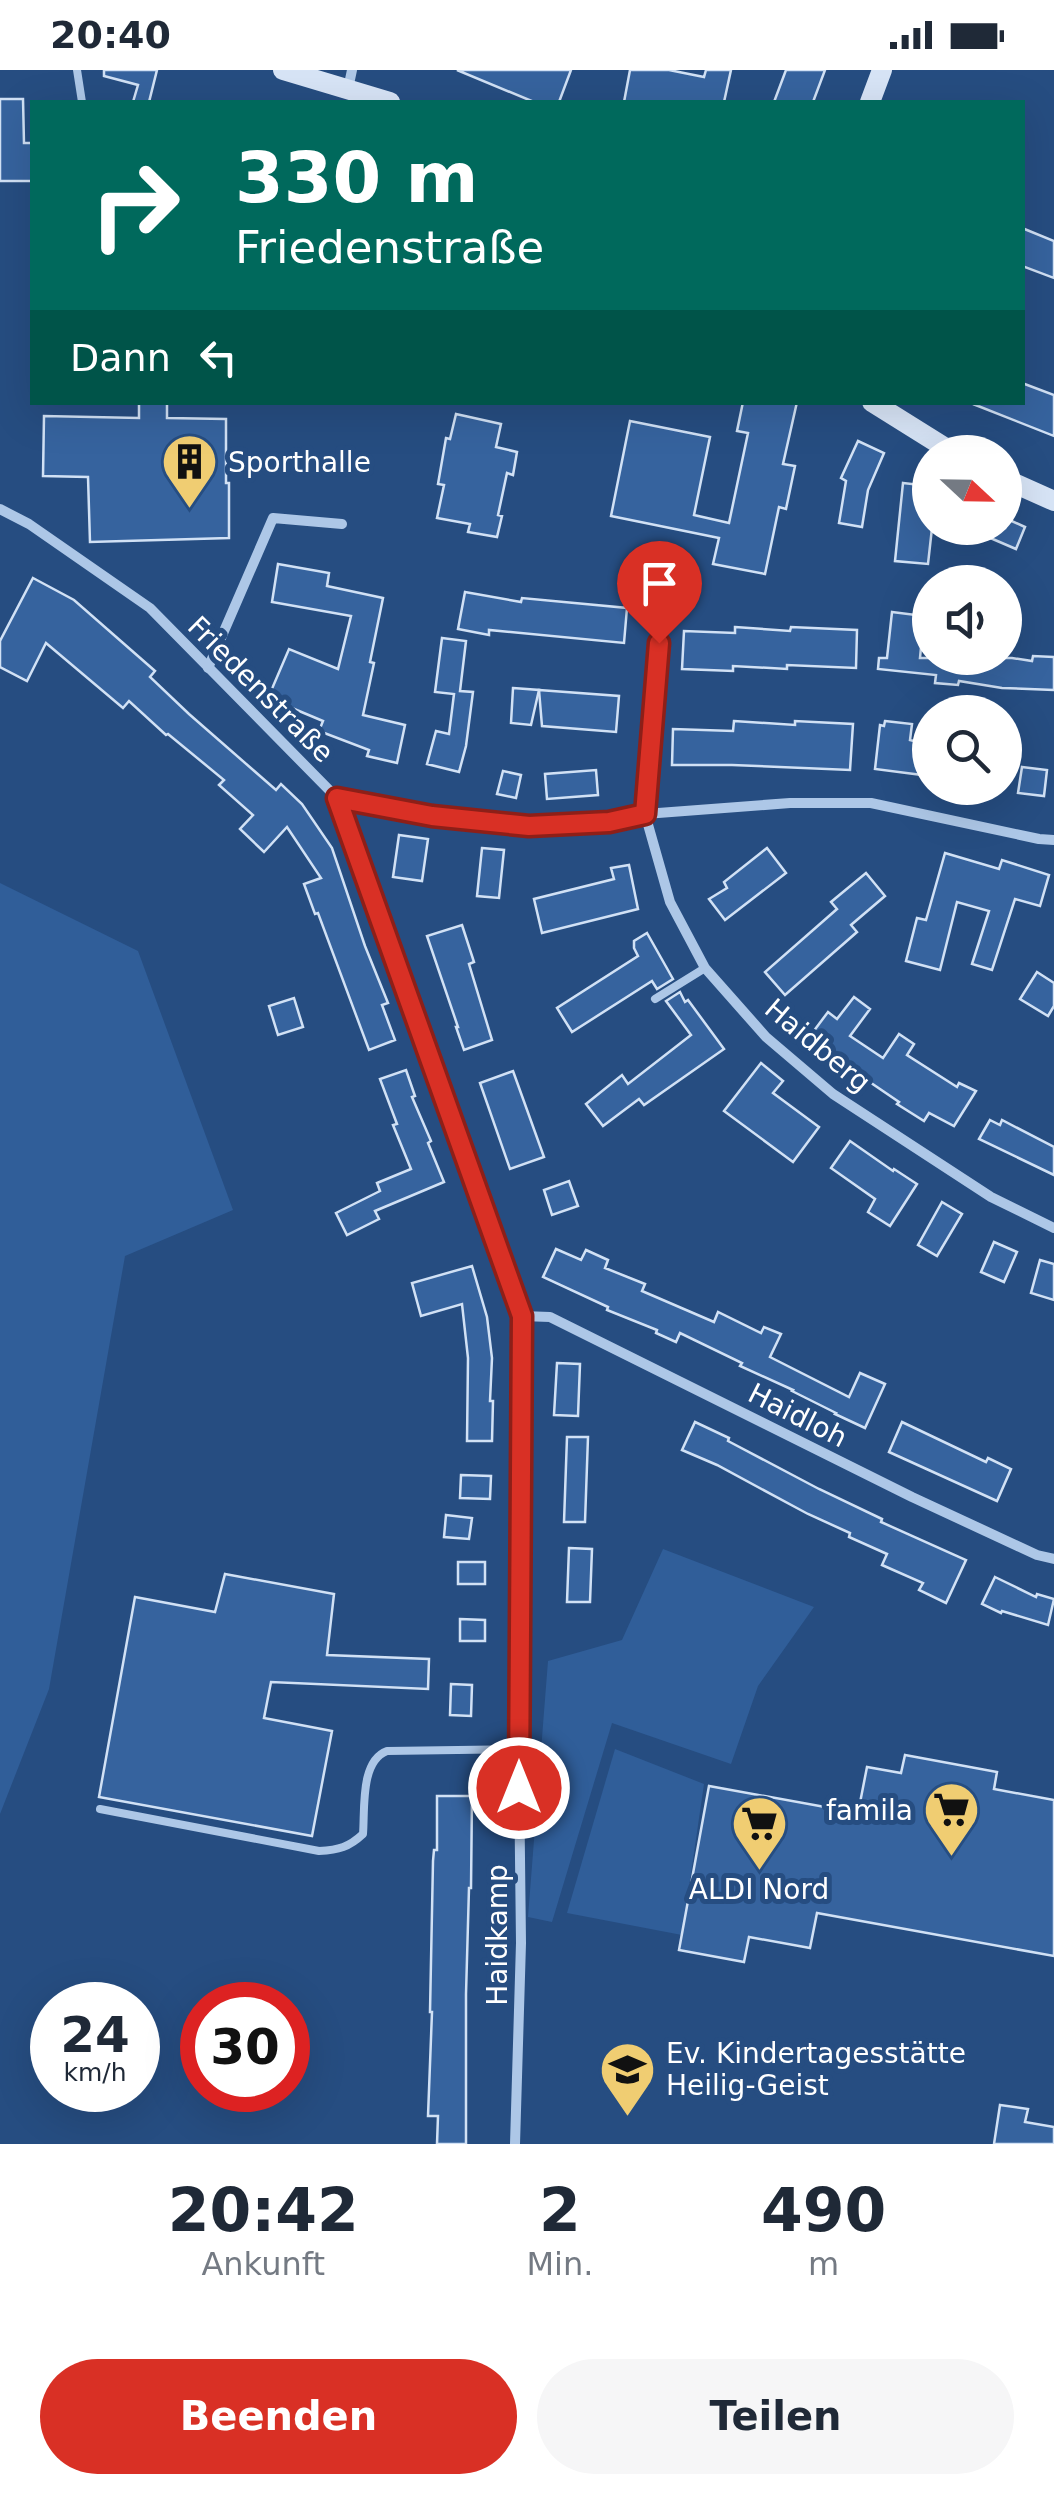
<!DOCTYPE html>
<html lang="de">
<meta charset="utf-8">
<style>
body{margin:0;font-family:"DejaVu Sans",sans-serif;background:#f6f6f7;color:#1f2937;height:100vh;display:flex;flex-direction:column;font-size:38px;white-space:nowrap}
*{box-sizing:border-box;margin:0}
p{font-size:32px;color:#747a83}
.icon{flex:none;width:55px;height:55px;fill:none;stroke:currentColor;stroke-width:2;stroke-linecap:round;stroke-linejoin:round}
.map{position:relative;height:2074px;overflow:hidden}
.side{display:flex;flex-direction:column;background:#fff;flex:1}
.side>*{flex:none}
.top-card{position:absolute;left:30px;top:30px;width:995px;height:305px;border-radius:0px;box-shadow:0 10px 40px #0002;background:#00695c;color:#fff;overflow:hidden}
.needle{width:65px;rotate:112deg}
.buttons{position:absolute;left:912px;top:365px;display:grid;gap:20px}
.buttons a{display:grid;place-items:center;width:110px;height:110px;border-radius:50%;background:#fff;box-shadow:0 10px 40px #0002;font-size:50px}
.speed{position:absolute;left:30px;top:1912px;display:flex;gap:20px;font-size:50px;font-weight:700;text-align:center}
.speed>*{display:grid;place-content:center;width:130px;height:130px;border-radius:50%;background:#fff;box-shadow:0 10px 40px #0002;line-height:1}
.speed small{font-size:25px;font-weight:400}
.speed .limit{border:15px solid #d22;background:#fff;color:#111}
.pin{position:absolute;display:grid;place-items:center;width:85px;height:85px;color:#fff;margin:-102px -42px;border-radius:50% 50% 50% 0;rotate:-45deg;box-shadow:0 0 10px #0007}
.pin .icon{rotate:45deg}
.me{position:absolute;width:110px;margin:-55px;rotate:0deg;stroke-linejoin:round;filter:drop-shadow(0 0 8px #0008)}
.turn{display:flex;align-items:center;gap:35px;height:210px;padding:0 40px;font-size:45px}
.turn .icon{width:130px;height:130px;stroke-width:2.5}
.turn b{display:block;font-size:70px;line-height:85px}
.then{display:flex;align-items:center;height:95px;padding:0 40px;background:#0003;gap:20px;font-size:38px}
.eta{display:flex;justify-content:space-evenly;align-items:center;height:170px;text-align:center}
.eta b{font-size:60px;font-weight:800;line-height:70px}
.cta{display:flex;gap:20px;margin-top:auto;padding:20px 40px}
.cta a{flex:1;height:115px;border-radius:60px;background:#d93025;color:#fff;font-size:40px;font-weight:800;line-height:115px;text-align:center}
.cta a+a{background:#f6f6f7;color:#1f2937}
.status{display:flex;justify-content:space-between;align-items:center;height:70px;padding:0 50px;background:#fff;direction:ltr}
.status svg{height:28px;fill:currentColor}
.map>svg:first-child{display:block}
.green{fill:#305e99}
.building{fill:#36639e;stroke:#d1e1f5;stroke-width:2.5}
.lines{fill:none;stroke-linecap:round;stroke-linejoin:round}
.lane{stroke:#adc7e7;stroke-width:8}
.street{stroke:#adc7e7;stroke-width:10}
.secondary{stroke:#d7e4f6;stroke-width:20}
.route-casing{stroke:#8d1f18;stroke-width:25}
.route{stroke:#d93025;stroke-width:18}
.labels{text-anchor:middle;stroke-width:10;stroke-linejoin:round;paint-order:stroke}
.poi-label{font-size:28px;fill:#fff;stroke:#264d81;text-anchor:start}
.street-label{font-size:28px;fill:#fff;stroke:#264d81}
</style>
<div class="status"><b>20:40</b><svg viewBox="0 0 49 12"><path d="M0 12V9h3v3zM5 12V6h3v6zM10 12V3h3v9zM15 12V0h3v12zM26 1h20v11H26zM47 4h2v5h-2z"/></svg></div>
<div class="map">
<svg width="1054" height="2074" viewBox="0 0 1054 2074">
<rect width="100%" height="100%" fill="#264d81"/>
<!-- green -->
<g class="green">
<polygon points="0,813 138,881 233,1140 125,1186 49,1619 0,1744"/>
<polygon points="663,1479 814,1537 758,1616 731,1694 612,1653 552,1852 528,1847 548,1591 622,1570"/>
<polygon points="615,1679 704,1714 682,1865 567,1843"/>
</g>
<!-- building -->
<g class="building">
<polygon points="104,0 157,0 149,32 133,32 138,15 104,6"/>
<polygon points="457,0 571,0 559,32 534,32"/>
<polygon points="630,0 669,0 704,7 706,0 731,0 724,32 624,32"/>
<polygon points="786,0 825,0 813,32 774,32"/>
<polygon points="0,29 23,29 24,73 32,73 32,111 0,111"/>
<polygon points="1022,158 1054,171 1054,208 1022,196"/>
<polygon points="1022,313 1054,325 1054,366 973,334 1022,332"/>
<polygon points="139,332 167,332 167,348 226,349 226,413 229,413 229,468 90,472 88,407 43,406 44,346 139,348"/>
<polygon points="743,332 797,332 783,394 795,396 786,439 779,437 765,504 713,494 719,468 611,446 630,351 710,367 694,445 729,453 748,363 737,361"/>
<polygon points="456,344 501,354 496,377 517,382 513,405 507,403 498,445 502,446 497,467 468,462 470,454 437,448 444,415 438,414 446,368 450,369"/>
<polygon points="858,371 884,383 868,420 862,457 839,453 846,411 841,408"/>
<polygon points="903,413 930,416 930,458 932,458 928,494 895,491"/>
<polygon points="1005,448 1025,457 1016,479 967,458 1005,458"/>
<polygon points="278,494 329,503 327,516 383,528 370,592 374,593 363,645 405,655 397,693 367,686 369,680 319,661 323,651 268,628 289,579 338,599 351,546 272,532"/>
<polygon points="33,508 74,530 155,601 150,607 189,644 276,720 281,714 302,734 332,778 365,876 388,933 382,935 395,970 369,980 318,843 315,844 304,814 321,808 287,757 264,782 240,759 253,745 219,715 224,710 168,664 166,665 129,631 123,638 46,573 27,611 0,597 0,571"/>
<polygon points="465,522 521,532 522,528 627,538 624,573 489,560 489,565 458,559"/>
<polygon points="892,542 924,546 920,588 1012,588 1032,591 1033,586 1054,587 1054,620 1002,618 959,611 958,615 935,613 936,605 878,599 879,588 887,588"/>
<polygon points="735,557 790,561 791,557 857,560 856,598 787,595 787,599 733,596 733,601 682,599 684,561 735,563"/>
<polygon points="442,568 466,571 460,621 473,622 466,676 459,702 427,694 436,661 449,664 454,624 435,622"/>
<polygon points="513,618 539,620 531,655 511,653"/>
<polygon points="539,620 619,626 616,662 542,656"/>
<polygon points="734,651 795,655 795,651 853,654 850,700 732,695 672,695 673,659 733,661"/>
<polygon points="885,651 912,654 910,670 930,675 930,706 875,699 880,655 884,656"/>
<polygon points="1022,697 1047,700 1044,726 1018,723"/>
<polygon points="596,700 598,725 547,729 545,704"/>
<polygon points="503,701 521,705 516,728 497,724"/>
<polygon points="399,765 428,769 422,811 393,807"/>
<polygon points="482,778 504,780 499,828 477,826"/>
<polygon points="767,778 786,803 725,850 709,829 727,818 724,812"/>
<polygon points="945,783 999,799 1002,790 1049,805 1040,836 1015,829 992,900 972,894 989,841 957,832 940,900 906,891 917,848 926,850"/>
<polygon points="629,795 638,839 542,863 534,829 614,809 611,798"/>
<polygon points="866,803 885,826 851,855 857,862 785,925 765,902 837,839 831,832"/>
<polygon points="462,855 474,892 469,894 492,970 464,980 456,957 458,957 427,866"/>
<polygon points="647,863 673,909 657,919 652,911 572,962 557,938 638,886 634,878 634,871"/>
<polygon points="1037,902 1054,913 1054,936 1048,946 1020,929"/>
<polygon points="680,922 685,932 688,930 724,979 644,1035 639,1029 603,1056 586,1034 622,1005 628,1014 691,965 666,931"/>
<polygon points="854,927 870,939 850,966 883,988 899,964 914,974 907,985 957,1017 959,1013 976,1021 954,1056 929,1043 924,1051 897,1034 899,1032 855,1002 810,966 828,942 837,949"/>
<polygon points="294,928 303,957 278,965 269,936"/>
<polygon points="761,993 783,1011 773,1023 819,1057 793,1092 724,1041"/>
<polygon points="406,1000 415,1026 412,1027 431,1071 428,1073 444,1112 375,1141 379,1149 347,1165 336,1143 380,1121 377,1113 411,1099 393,1055 397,1054 380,1009"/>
<polygon points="513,1001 544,1087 510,1099 480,1013"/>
<polygon points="990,1050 1000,1055 1002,1050 1054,1077 1054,1105 979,1069"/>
<polygon points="850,1071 893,1101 894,1099 917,1114 890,1156 868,1142 875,1129 831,1098"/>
<polygon points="569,1111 578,1136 552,1145 544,1120"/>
<polygon points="942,1132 962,1144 937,1186 918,1175"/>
<polygon points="994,1172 1017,1182 1004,1212 981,1202"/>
<polygon points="556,1179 581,1190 586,1180 608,1190 605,1198 645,1214 642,1221 714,1252 718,1242 761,1263 764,1257 781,1264 770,1287 849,1327 860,1303 885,1314 865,1358 835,1344 836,1343 792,1321 793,1320 740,1296 742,1293 680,1263 676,1272 656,1263 657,1260 607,1240 608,1237 543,1207"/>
<polygon points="1040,1190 1054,1194 1054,1230 1031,1223"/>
<polygon points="472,1196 487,1247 492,1288 490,1331 493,1331 492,1371 467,1371 468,1288 462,1234 421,1246 412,1213"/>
<polygon points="557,1293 580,1294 578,1346 554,1345"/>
<polygon points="695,1352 729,1368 728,1371 819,1419 882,1449 881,1452 966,1490 946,1533 919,1520 923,1513 882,1495 887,1484 849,1467 850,1463 808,1444 717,1395 682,1380"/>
<polygon points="902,1352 986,1392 988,1388 1011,1399 997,1431 889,1382"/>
<polygon points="567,1367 588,1367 585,1452 564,1452"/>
<polygon points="461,1405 491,1406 490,1429 460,1428"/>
<polygon points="446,1445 472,1448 469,1469 444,1467"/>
<polygon points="569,1478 592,1479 590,1532 567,1532"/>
<rect x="458" y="1492" width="27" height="22"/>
<polygon points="225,1504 334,1524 327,1585 429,1589 428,1619 271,1612 264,1648 332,1661 312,1766 99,1727 135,1527 215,1542"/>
<polygon points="995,1507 1036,1527 1037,1524 1054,1529 1048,1555 1002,1541 1001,1543 982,1534"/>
<polygon points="460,1549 485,1550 485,1571 460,1571"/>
<polygon points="451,1614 472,1615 471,1646 450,1645"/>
<polygon points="905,1685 997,1702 994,1719 1054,1730 1054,1886 817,1843 810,1878 749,1867 744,1892 679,1880 709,1716 858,1743 867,1697 901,1703"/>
<polygon points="437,1726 472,1726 471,1818 469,1818 466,1924 466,2074 437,2074 438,2046 428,2046 432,1942 430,1942 433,1791 434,1780 437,1780"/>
<polygon points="1000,2035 1028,2039 1025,2052 1054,2057 1054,2074 994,2074"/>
</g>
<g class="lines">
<!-- lane -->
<g class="lane">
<polyline points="77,0 82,32"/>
<polyline points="655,929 705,898"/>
<path d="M100 1739 319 1781C339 1780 349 1777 363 1764 365 1739 360 1691 387 1681L519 1679"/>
</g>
<!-- street -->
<g class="street">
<polyline points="348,19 352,0"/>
<polyline points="0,439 29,454 150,538 337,728 432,746 529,756 609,751 645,744 790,733 871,733 1039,769 1054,770"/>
<polyline points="659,573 645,744 670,832 705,898 766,967 833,1024 991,1127 1054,1158"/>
<polyline points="208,598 273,448 342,454"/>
<polyline points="337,728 522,1246 518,1620 521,1873 515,2074"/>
<polyline points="522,1246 550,1247 912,1427 1037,1485 1054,1489"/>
</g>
<!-- secondary -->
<g class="secondary">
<polyline points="283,0 390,32"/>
<polyline points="870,32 882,0"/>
<polyline points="872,332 952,382"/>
<polyline points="1005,409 1054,431"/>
</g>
</g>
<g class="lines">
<defs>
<polyline id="route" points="519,1718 522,1246 337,728 432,746 529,756 609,752 645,744 659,573"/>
</defs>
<!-- route casing -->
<use href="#route" class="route-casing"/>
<!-- route -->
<use href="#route" class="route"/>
</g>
<!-- icons -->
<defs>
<symbol id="building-pin" viewBox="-11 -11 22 30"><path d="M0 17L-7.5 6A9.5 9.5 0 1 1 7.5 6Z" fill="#f0cd72" stroke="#264d81"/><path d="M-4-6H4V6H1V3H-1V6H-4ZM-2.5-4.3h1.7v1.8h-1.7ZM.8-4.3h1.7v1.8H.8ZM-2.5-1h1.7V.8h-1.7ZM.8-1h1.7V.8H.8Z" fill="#111"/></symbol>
<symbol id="supermarket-pin" viewBox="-11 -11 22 30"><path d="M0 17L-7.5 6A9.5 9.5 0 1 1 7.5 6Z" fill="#f0cd72" stroke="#264d81"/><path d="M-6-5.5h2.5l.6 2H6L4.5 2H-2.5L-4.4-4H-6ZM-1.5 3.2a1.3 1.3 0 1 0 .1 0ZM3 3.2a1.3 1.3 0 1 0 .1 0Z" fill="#111"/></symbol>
<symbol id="school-pin" viewBox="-11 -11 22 30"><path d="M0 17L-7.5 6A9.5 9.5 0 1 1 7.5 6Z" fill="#f0cd72" stroke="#264d81"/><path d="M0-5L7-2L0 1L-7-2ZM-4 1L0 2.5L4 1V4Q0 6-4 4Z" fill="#111"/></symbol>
</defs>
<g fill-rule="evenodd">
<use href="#building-pin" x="158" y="360" width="63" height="86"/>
<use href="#supermarket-pin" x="920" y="1708" width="63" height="86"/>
<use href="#supermarket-pin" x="728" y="1722" width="63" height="86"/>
<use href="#school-pin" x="596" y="1968" width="63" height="86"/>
</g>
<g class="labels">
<!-- poi labels -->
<g class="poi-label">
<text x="228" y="402">Sporthalle</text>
<text x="913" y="1750" text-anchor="end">famila</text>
<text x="759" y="1829" text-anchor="middle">ALDI Nord</text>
<text x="666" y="1993">Ev. Kindertagesstätte<tspan x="666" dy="32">Heilig-Geist</tspan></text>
</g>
<!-- street labels -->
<g class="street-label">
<text transform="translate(261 619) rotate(45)" y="10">Friedenstraße</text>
<text transform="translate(818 975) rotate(40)" y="10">Haidberg</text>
<text transform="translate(798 1345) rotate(27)" y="10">Haidloh</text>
<text transform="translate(497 1865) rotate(-90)" y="10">Haidkamp</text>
</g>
</g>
</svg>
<div class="buttons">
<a><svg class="needle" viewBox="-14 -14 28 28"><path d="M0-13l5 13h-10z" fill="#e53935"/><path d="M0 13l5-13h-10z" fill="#747a83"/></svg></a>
<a><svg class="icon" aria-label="sound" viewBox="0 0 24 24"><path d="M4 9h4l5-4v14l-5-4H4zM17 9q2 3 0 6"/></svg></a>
<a><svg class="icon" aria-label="search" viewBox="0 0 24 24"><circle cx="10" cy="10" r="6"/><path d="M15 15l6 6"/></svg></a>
</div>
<div class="speed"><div>24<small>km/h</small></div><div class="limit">30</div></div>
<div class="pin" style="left:659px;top:573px;background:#d93025"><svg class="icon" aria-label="arrive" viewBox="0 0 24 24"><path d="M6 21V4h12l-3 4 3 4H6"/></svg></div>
<svg class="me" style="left:519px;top:1718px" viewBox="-20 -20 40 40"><circle r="17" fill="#d93025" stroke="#fff" stroke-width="3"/><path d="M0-11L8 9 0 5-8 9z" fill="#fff"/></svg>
<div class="top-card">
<div class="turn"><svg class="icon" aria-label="right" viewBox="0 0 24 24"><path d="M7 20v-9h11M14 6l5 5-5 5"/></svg><div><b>330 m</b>Friedenstraße</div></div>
<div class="then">Dann<svg class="icon" aria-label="left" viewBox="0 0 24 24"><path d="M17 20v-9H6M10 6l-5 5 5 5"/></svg></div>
</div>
</div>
<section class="side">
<div class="eta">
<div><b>20:42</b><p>Ankunft</p></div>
<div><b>2</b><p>Min.</p></div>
<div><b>490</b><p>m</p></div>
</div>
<div class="cta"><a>Beenden</a><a>Teilen</a></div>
</section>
